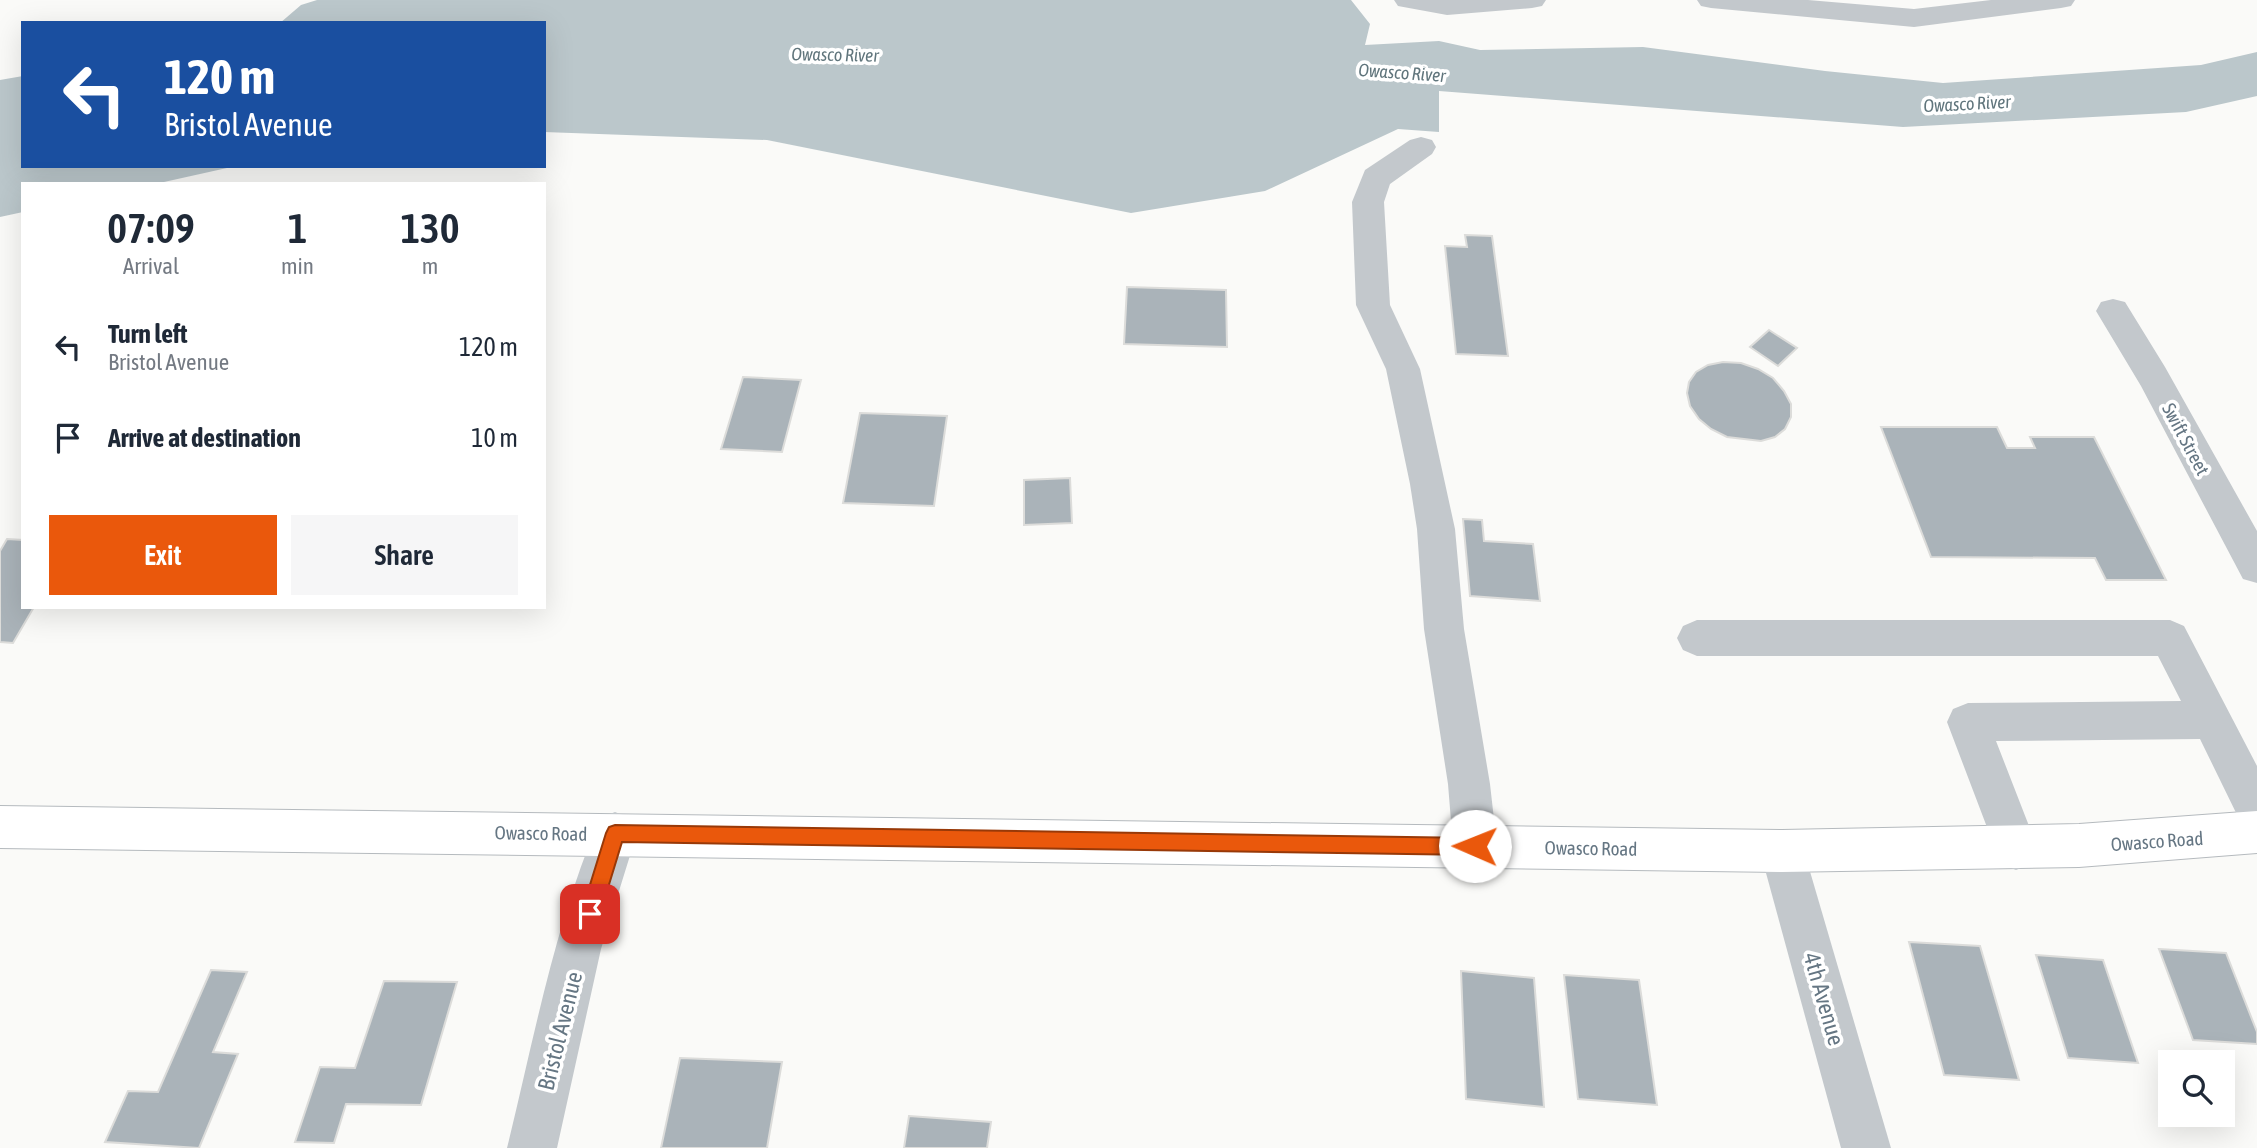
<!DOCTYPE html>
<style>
body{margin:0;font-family:"Asap Condensed",sans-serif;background:#f6f6f7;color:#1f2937;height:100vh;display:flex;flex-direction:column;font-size:26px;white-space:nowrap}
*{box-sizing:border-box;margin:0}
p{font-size:23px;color:#747a83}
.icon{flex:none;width:38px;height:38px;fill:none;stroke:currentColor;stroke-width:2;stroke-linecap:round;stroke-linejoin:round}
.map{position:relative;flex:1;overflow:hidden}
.drawer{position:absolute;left:21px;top:182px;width:525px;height:427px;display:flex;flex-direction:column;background:#fff;border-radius:0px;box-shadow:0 7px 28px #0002}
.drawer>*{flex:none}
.banner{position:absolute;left:21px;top:21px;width:525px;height:147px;border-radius:0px;box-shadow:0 7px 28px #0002;background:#1a4fa0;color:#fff;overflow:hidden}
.controls{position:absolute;left:2158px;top:1050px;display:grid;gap:14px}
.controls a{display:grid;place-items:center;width:77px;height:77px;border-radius:0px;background:#fff;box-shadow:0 7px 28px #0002;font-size:35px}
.pin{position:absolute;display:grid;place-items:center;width:60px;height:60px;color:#fff;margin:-30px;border-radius:14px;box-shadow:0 4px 10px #0006}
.me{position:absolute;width:77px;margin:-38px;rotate:271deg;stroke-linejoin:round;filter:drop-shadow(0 0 5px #0008)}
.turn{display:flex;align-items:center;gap:24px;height:147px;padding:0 28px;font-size:32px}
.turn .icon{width:91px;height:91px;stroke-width:2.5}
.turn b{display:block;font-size:49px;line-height:60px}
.eta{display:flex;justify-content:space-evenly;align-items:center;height:119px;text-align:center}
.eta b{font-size:42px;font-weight:600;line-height:49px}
.cta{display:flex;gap:14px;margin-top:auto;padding:14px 28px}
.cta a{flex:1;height:80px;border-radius:0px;background:#ea580c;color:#fff;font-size:28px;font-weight:600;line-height:80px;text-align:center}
.cta a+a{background:#f6f6f7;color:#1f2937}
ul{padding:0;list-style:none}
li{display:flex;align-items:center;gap:21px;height:91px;padding:0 28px}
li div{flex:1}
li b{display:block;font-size:26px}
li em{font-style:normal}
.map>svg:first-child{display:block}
.water{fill:#bbc7cb}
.building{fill:#aab3b9;stroke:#dcdcda;stroke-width:2}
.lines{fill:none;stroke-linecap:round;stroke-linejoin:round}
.major-casing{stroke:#b5babe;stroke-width:2}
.minor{fill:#c3c8cc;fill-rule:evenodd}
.major{fill:#fff;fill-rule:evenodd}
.route{fill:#ea580c;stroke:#983908;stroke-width:2}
.labels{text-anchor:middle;stroke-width:7;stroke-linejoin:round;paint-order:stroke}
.far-water-label{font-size:18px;font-style:italic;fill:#60757c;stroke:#fff}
.street-label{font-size:19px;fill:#657683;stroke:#fff}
.near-street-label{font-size:23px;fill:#657683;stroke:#fff}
</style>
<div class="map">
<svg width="2257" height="1148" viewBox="0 0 2257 1148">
<rect width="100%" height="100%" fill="#fafaf8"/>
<!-- water -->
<g class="water">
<polygon points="317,0 1351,0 1370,24 1365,45 1439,41 1480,50 1643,47 1825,71 1943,83 2201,65 2257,52 2257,96 2186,112 1903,127 1439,91 1439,132 1398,129 1265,191 1131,213 767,140 544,132 544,23 280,23 301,5"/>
<polygon points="23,76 23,166 236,166 155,184 23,184 23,212 0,217 0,80"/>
</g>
<!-- building -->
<g class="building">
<polygon points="1465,235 1492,236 1508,356 1456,354 1445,246 1467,247"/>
<polygon points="1127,287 1226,290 1227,347 1124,344"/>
<polygon points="1769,330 1797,348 1778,366 1750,347"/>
<polygon points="1723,362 1741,363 1758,369 1773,378 1784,391 1791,404 1791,417 1785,429 1775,437 1761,441 1727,437 1711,429 1699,419 1690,406 1687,393 1689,382 1696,372 1708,365"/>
<polygon points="743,377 801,380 782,452 721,449"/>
<polygon points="860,413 947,416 934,506 843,503"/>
<polygon points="1881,427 1997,427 2007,448 2035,448 2030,437 2094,437 2166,580 2106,580 2095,558 1931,557"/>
<polygon points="1070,478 1072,523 1024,525 1024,480"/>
<polygon points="1463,519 1482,520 1484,541 1533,544 1540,601 1470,596"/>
<polygon points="7,539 23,540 23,607 34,607 13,643 0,642 0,551"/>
<polygon points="1909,942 1980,946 2019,1080 1944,1075"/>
<polygon points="2159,949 2226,953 2257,1032 2257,1044 2193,1040"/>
<polygon points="2036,955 2103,960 2138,1063 2068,1058"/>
<polygon points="211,970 247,972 213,1052 238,1054 199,1148 105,1142 128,1091 158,1092"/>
<polygon points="1461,971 1534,978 1544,1107 1466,1099"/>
<polygon points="1564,975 1639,980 1657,1105 1578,1099"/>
<polygon points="384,981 457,982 421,1105 346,1104 334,1143 295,1142 320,1067 355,1068"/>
<polygon points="680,1058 782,1062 767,1148 661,1148"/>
<polygon points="909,1116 991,1122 987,1148 904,1148"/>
</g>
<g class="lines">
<defs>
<polygon id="major" points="0,806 1782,830 2079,824 2257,811 2257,853 2079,867 1782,872 0,848"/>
</defs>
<!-- major casing -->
<use href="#major" class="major-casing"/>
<!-- minor -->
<g class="minor">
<polygon points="1394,0 1546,0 1542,6 1532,8 1447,15 1398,6"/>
<polygon points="1697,0 1808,0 1914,9 1991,0 2075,0 2071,6 2061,8 1914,27 1711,8 1701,6"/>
<polygon points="1421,137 1432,140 1436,147 1432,154 1390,184 1384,202 1390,305 1420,369 1455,529 1464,629 1490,784 1497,846 1490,861 1475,867 1460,861 1453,846 1448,784 1424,629 1417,529 1410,484 1386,369 1356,305 1352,202 1365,170 1410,140"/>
<polygon points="2113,299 2125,302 2165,367 2257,531 2257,583 2243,579 2141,386 2096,311 2101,302"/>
<polygon points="1697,620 2170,620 2184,626 2257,766 2257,831 2242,825 2200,739 1996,741 2038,849 2031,864 2016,870 2001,864 1947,722 1953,709 1968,703 2181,701 2158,656 1697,656 1683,650 1677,638 1683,626"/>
<path d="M615 812 630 818 637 833 601 949 557 1148H507C534 1038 555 923 600 818Z"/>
<polygon points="1782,830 1797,836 1804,851 1891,1148 1841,1148 1760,851 1767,836"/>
</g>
<!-- major -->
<use href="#major" class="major"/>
</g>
<!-- route -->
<polygon class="route" points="615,825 1475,838 1481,840 1484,846 1481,853 1475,855 622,842 600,914 597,920 590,923 584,920 581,914 606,833 609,827"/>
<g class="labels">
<!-- far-water labels -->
<g class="far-water-label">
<text transform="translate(835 55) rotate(1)" y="6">Owasco River</text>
<text transform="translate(1402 73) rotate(4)" y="6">Owasco River</text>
<text transform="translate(1967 104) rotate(-3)" y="6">Owasco River</text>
</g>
<!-- street labels -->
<g class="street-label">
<text transform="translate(2186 439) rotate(62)" y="7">Swift Street</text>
<text transform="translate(541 833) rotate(1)" y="7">Owasco Road</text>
<text transform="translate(2157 841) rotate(-4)" y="7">Owasco Road</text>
<text transform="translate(1591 848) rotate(1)" y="7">Owasco Road</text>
</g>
<!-- near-street labels -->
<g class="near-street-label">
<text transform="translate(1824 999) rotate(74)" y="8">4th Avenue</text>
<text transform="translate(560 1031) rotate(-76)" y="8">Bristol Avenue</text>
</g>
</g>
</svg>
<div class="controls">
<a><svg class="icon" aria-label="search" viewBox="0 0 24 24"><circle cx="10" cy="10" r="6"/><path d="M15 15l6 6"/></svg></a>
</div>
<div class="pin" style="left:590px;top:914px;background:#d93025"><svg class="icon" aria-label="arrive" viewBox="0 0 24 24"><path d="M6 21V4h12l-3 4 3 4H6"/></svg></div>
<svg class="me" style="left:1475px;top:846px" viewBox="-20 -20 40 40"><circle r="19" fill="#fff"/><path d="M0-13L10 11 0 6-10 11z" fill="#ea580c"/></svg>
<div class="banner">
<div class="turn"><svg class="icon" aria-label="left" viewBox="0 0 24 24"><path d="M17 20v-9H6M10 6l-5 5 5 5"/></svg><div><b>120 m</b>Bristol Avenue</div></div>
</div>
<section class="drawer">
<div class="eta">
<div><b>07:09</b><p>Arrival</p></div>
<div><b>1</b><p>min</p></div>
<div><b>130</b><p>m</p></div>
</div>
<ul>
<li><svg class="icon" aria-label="left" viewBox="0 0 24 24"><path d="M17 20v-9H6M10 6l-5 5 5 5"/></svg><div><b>Turn left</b><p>Bristol Avenue</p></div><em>120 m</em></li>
<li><svg class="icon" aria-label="arrive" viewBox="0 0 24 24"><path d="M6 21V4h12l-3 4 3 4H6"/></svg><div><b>Arrive at destination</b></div><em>10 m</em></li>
</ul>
<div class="cta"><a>Exit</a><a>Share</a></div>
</section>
</div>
